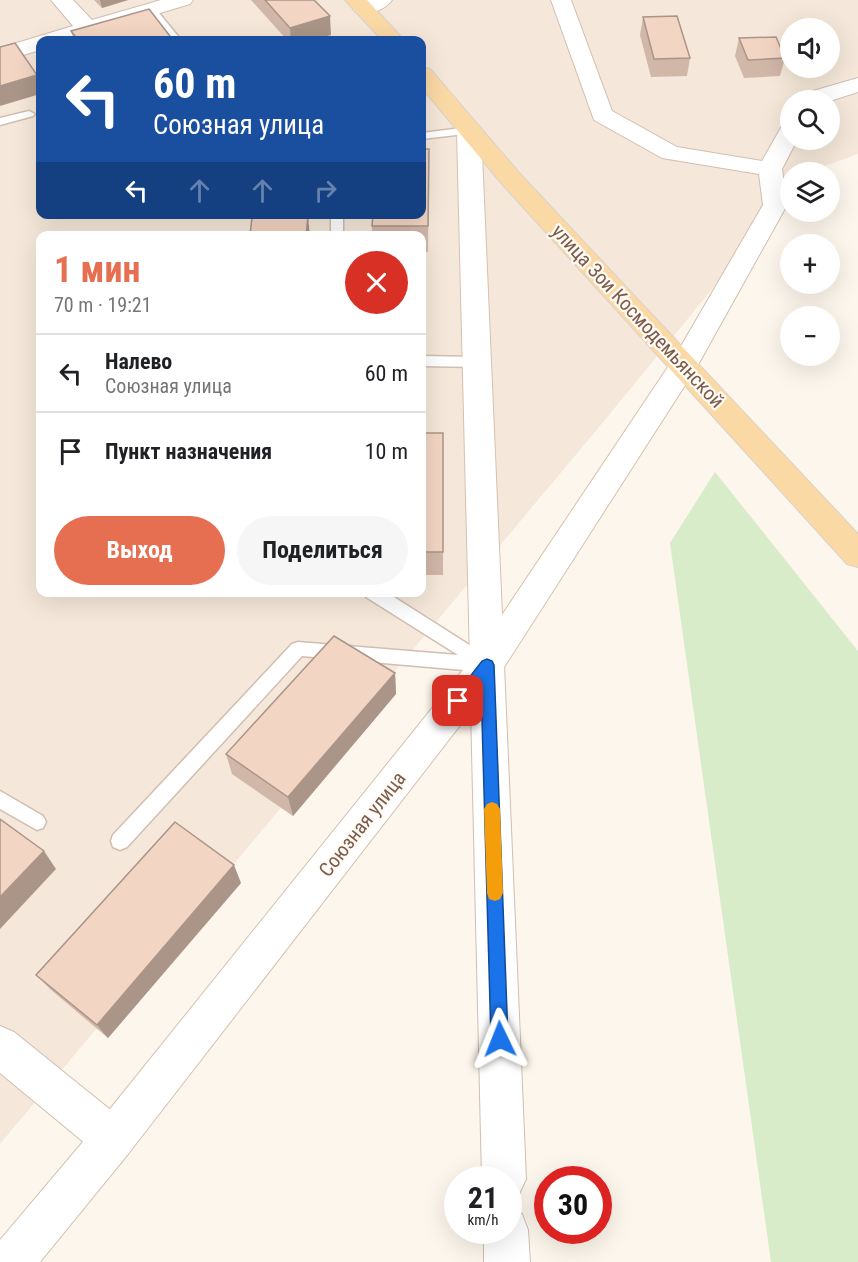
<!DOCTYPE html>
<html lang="ru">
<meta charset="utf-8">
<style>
body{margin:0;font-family:"Roboto Condensed",sans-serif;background:#f6f6f6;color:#202124;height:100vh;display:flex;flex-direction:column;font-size:22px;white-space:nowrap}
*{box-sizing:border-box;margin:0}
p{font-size:20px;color:#757577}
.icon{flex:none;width:33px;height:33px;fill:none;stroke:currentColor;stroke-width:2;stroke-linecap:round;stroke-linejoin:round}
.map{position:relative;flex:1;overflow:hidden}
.panel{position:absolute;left:36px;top:231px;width:390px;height:366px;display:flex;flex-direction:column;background:#fff;border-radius:12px;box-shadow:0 6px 24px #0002}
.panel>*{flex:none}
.banner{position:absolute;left:36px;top:36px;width:390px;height:183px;border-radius:12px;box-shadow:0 6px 24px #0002;background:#1a4fa0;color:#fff;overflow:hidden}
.controls{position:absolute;left:780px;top:18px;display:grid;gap:12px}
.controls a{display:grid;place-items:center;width:60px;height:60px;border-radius:50%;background:#fff;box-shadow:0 6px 24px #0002;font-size:30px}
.speed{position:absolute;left:444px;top:1166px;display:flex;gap:12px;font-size:30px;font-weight:700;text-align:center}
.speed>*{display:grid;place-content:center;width:78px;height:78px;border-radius:50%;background:#fff;box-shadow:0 6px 24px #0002;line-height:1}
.speed small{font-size:15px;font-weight:400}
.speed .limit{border:9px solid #d22;background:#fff;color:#111}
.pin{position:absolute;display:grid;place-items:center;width:51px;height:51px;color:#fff;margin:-26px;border-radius:12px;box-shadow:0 3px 9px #0006}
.me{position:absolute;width:66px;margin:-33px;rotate:358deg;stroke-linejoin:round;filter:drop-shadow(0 0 4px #0008)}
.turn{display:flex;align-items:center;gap:21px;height:126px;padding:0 18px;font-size:27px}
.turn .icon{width:78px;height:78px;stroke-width:2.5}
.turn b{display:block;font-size:42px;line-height:51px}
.lanes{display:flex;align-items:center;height:57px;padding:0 18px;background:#0003;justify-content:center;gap:30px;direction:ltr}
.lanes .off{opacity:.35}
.round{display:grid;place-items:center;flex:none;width:63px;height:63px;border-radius:32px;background:#f6f6f6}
.overview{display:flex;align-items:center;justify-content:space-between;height:102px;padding:0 18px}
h1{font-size:36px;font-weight:700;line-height:45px;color:#e76f51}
.action{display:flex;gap:12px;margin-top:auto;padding:12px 18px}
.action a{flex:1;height:69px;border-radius:36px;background:#e76f51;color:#fff;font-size:24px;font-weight:700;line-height:69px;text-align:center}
.action a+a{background:#f6f6f6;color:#202124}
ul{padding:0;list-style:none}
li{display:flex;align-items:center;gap:18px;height:78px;padding:0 18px;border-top:2px solid #e0e0e0}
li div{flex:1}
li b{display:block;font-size:22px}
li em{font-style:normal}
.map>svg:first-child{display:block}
.residential{fill:#f5e8da;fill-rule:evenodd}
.green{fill:#d8ecc9}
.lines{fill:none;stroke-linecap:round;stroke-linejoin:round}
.lane-casing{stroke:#d1beb0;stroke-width:3}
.street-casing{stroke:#d1beb0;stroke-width:2}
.secondary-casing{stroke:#d6c0b0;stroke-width:2}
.primary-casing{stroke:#dad1cd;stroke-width:2}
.lane{fill:#fff;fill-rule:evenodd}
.street{fill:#fff;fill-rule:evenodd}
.secondary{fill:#fff;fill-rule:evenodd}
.primary{fill:#fbd9a5;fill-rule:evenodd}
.wall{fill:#d1b7a8}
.shaded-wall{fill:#aa9588}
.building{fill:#f3d5c3;stroke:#aa9588;stroke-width:1.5}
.route{fill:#1a73e8;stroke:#114b97;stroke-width:1.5}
.slow{fill:#f59e0b}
.labels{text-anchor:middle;stroke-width:4.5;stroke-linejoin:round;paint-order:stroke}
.street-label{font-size:20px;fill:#7a5c4d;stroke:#fffaf3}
</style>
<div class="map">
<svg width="858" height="1262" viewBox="0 0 858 1262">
<rect width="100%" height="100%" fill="#fdf6ec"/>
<!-- residential -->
<path class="residential" d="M0 0H858V154L808 172H790V194L609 415 0 1144ZM790 28H830V68H790ZM40 40H422V214H40ZM790 100H830V140H790ZM40 236H422V592H40Z"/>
<!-- green -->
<polygon class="green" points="715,472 858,651 858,1262 771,1262 670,543"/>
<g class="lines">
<defs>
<g id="lane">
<polygon points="151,7 155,8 181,40 171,40 146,10"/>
<polygon points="29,111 35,114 33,116 0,125 0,118"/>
<polygon points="469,127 473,129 473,133 422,139 422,133"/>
<rect x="331" y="214" width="12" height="22"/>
<polygon points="422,356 477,357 484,362 477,367 422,366"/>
<polygon points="364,592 386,592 493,660 495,665 493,670 487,672 302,656 127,847 120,850 113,847 111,841 113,835 292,644 298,642 458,655 366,597"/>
<polygon points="0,791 43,816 46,822 43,828 37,830 0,809"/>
</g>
<g id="street">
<polygon points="51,0 73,0 92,20 161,0 193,0 190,4 70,40 40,40 40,50 0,62 0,48 73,26"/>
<path d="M366 0H392C385 10 368 16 357 13L353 9Z"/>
<polygon points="551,0 571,0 612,111 677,147 762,161 782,126 790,124 790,140 797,140 782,169 787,205 694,372 684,375 674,372 670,365 763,205 759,174 662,158 594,120"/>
<polygon points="858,78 858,92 830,101 796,100 799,95"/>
<polygon points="487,651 499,655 504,665 526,1179 519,1194 508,1199 508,1179 482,1179 470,665 475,655"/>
<polygon points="0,1026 14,1032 128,1124 134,1139 128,1154 113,1160 98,1154 0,1073"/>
<polygon points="508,1209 522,1214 528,1230 530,1262 484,1262 484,1230 508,1230"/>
</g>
<polygon id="secondary" points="469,124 477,126 481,131 502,615 674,358 684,355 694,358 698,365 499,675 128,1154 40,1262 0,1262 0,1240 98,1124 470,661 457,131 461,126"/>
<g id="primary">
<polygon points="345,0 367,0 404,40 382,40"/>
<polygon points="422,67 430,69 521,175 858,534 858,567 847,564 503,185 422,88"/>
</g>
</defs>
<!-- lane casing -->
<use href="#lane" class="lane-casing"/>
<!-- street casing -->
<use href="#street" class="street-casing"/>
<!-- secondary casing -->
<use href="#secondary" class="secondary-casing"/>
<!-- primary casing -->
<use href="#primary" class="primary-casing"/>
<!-- lane -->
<use href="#lane" class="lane"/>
<!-- street -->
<use href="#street" class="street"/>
<!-- secondary -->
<use href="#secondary" class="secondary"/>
<!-- primary -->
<use href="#primary" class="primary"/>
</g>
<!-- wall -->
<g class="wall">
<polygon points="94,0 128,0 102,8"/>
<polygon points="251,0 314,0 331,35 310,40 287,40"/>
<polygon points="643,17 690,58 687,76 651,77 640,35"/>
<polygon points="71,31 173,40 74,40"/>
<polygon points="739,38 785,58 780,76 744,78 735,56"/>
<polygon points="429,149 428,252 422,252 422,236 372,236 372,226"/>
<polygon points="422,433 443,552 443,575 422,575"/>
<polygon points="395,673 396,694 293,816 232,774 226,754"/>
<polygon points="241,883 108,1038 50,989 36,975"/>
</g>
<!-- shaded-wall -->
<g class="shaded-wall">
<polygon points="100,0 128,0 102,8"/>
<polygon points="330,16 331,35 310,40 291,40 290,28"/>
<polygon points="37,75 40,87 40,94 0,106 0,86"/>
<polygon points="308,217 310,236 306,236"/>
<polygon points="395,673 396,694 293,816 288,797"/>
<polygon points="44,851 56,869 0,929 0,897"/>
<polygon points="234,865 241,883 108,1038 97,1025"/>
</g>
<!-- building -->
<g class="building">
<polygon points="265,0 314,0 330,16 290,28"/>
<polygon points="149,9 173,40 78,40 71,31"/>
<polygon points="677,16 690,58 654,59 643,17"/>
<polygon points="776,37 785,58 748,60 739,38"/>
<polygon points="15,43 37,75 0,86 0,47"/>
<polygon points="422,149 429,149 428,226 372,226 373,214 422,214"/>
<polygon points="252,217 308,217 306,236 250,236"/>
<rect x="422" y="433" width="21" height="119"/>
<polygon points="334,636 395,673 288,797 226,754"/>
<polygon points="0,819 44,851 0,897"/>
<polygon points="175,822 234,865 97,1025 36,975"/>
</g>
<!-- route -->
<path class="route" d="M487 659 492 661 494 665 508 1039 505 1045 500 1047 494 1045 491 1039 481 684C474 693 466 710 453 706L451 701 482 661Z"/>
<!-- slow -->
<polygon class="slow" points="492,802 497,804 500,809 503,893 500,899 495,901 489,899 487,893 484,809 487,804"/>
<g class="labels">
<!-- street labels -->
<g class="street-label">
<text transform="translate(638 316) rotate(47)" y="7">улица Зои Космодемьянской</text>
<text transform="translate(362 824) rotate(-52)" y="7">Союзная улица</text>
</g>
</g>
</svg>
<div class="controls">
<a><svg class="icon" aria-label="sound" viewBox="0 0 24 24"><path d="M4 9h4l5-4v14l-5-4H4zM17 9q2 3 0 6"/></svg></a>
<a><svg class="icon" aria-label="search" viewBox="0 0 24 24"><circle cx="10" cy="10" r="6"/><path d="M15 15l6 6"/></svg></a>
<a><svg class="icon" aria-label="layers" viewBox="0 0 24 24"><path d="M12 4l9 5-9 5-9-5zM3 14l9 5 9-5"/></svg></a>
<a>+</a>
<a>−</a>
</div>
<div class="speed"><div>21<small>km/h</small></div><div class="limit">30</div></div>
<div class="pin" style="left:458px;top:701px;background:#d93025"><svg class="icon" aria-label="arrive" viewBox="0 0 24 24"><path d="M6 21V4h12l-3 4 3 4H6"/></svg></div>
<svg class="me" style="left:500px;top:1039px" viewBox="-20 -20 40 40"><path d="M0-17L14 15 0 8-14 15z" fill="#1a73e8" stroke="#fff" stroke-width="4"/></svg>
<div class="banner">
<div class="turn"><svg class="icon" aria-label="left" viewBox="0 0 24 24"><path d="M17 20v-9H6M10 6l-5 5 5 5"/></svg><div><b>60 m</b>Союзная улица</div></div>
<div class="lanes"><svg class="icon" aria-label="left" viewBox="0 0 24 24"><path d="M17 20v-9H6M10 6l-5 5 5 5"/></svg><svg class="icon off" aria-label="ahead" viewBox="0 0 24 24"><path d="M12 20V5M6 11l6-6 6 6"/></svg><svg class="icon off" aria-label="ahead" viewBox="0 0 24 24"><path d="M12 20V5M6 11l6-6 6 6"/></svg><svg class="icon off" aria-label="right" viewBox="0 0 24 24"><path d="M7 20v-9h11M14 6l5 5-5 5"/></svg></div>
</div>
<section class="panel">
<div class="overview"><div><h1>1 мин</h1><p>70 m · 19:21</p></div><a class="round" style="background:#d93025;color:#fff"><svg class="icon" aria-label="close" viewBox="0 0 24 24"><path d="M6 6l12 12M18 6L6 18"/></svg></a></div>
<ul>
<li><svg class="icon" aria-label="left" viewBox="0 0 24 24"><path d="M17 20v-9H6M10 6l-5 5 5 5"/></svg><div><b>Налево</b><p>Союзная улица</p></div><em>60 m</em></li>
<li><svg class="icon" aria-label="arrive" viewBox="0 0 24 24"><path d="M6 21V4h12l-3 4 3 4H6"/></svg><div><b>Пункт назначения</b></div><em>10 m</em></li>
</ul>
<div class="action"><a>Выход</a><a>Поделиться</a></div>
</section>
</div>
